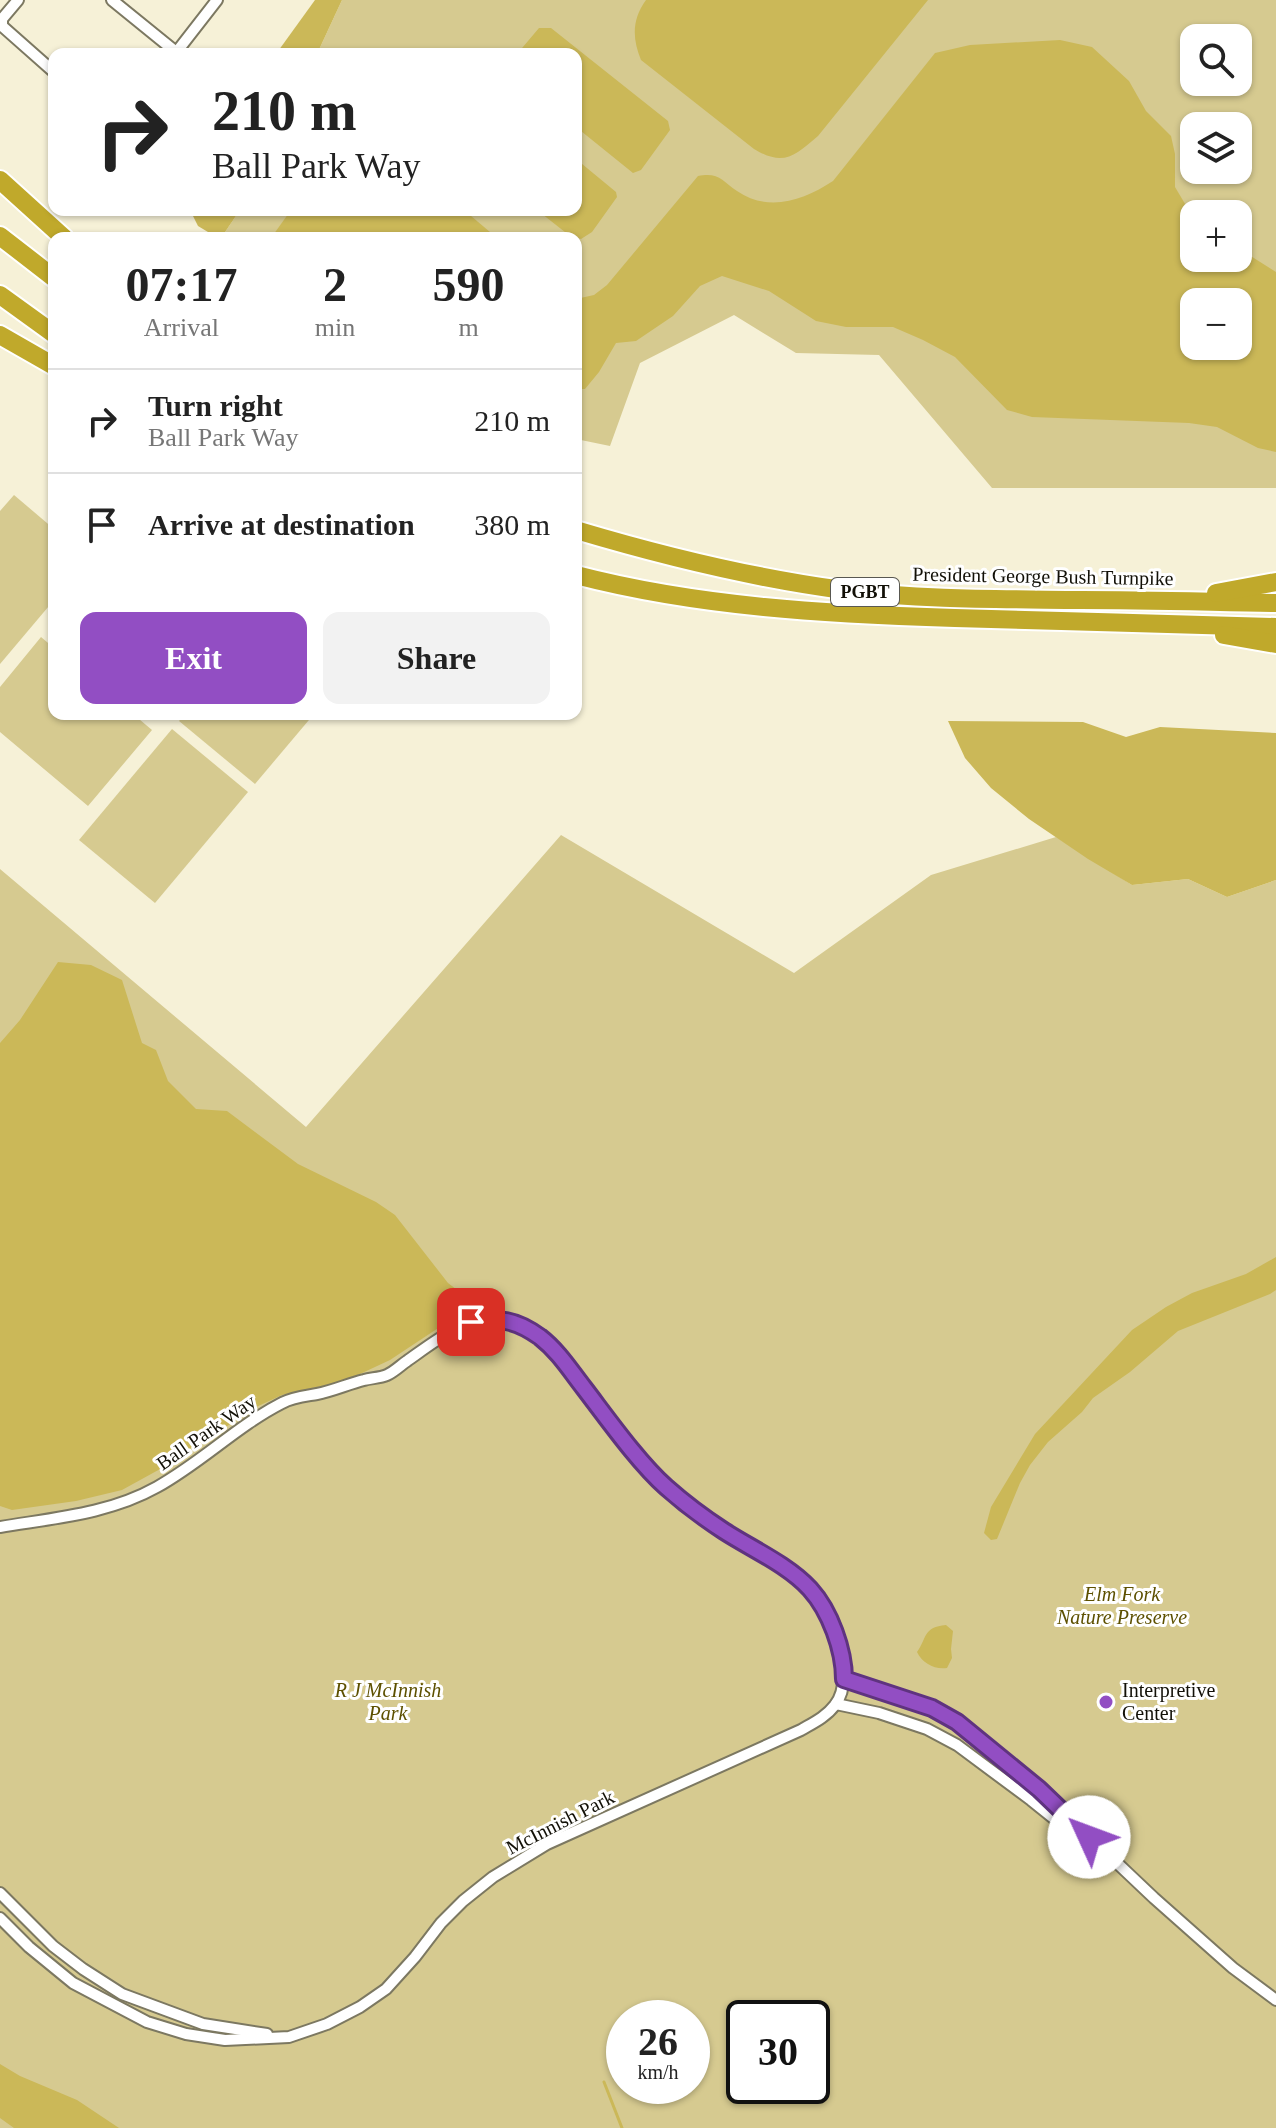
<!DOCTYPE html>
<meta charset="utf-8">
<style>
body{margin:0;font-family:"Times New Roman",serif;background:#f2f2f2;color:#222;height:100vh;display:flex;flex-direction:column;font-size:30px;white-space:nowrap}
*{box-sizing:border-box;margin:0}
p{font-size:26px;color:#767676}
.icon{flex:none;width:44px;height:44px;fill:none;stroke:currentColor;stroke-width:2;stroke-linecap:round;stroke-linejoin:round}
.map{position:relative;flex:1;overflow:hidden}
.side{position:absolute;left:48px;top:232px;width:534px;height:488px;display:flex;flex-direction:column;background:#fff;border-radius:16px;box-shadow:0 2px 6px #0004}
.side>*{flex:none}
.banner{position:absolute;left:48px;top:48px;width:534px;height:168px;border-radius:16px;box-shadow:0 2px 6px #0004;background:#fff;color:#222;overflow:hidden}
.fabs{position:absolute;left:1180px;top:24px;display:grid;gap:16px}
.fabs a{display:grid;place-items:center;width:72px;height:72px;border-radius:16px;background:#fff;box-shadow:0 2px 6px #0004;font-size:40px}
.speed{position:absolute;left:606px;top:2000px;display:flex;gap:16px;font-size:40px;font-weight:700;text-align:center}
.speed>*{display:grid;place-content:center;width:104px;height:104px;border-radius:50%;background:#fff;box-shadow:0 2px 6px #0004;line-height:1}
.speed small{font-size:20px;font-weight:400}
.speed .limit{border:4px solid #111;border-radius:12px;background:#fff;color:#111}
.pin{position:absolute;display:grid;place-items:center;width:68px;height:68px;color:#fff;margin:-34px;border-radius:16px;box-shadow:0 4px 12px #0006}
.me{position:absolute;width:88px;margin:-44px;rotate:313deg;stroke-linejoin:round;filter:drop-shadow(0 0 6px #0008)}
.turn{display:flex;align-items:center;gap:28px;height:168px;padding:0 32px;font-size:36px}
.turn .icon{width:104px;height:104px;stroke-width:2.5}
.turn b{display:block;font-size:56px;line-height:68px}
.eta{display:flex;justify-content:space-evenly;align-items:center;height:136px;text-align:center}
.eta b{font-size:48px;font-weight:700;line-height:56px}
.primary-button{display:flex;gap:16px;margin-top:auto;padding:16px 32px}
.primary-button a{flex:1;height:92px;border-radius:16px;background:#924ec3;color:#fff;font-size:32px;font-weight:700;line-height:92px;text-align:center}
.primary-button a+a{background:#f2f2f2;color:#222}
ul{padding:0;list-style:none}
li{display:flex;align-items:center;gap:24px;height:104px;padding:0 32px;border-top:2px solid #e0e0e0}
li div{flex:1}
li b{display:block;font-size:30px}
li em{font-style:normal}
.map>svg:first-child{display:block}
.green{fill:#d6ca90;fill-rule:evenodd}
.water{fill:#cbb858;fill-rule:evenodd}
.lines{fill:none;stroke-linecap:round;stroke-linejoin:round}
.stream{stroke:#cbb858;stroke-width:3}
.minor-casing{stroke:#7c7861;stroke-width:14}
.motorway-casing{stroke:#fff;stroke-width:22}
.minor{stroke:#fff;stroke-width:10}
.motorway{stroke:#c0a92b;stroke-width:18}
.route-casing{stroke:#5f337f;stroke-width:20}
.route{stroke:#924ec3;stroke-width:14}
.poi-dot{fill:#924ec3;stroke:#fff;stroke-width:3}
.labels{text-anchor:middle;stroke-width:6;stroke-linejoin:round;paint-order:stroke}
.shield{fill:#fff;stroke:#595851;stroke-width:2}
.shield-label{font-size:18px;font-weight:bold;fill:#121007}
.street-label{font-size:20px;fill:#121007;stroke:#fff}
.park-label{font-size:20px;font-style:italic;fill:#5d5000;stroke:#fff}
.poi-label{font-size:20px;fill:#121007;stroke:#fff;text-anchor:start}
</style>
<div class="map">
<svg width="1276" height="2128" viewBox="0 0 1276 2128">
<rect width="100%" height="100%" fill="#f6f1d7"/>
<!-- green -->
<g class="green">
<path d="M342 0H1276V488H992L879 355 796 353 734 315 640 363 610 446 576 439V238H221L240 210H576V54H317ZM1194 38H1238V82H1194ZM1194 126H1238V170H1194ZM1194 214H1238V258H1194ZM1194 302H1238V346H1194Z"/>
<polygon points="14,495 54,529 54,600 0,664 0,511"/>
<polygon points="41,637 54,648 54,714 133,714 152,730 88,806 0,732 0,687"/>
<polygon points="185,714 314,714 255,784 179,721"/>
<polygon points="172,729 248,792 155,903 79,840"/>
<path d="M561 835 794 973 931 875 1056 837 1132 885 1188 879 1227 897 1276 880V2128H0V869L306 1127ZM624 2018H692V2086H624ZM744 2018H812V2086H744Z"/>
</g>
<!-- water -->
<g class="water">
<polygon points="315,0 342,0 317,54 276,54"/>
<path d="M646 0H928L818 136C794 156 784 167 754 149L641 60C632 38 632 19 646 0Z"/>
<polygon points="539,28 551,28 668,121 670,130 641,170 633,173 576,127 576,54 517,54"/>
<path d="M1060 40 1092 47 1129 81 1146 111 1171 136 1175 154V187L1194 219V258H1238V248L1276 272V452L1258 448 1217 427 1189 423 1032 417 1007 410 955 357 923 340 893 327H846L816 321 769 291 722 276 700 286 673 316 636 341 616 343 599 372 585 389H576V299L594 295 607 285 698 176C719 172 722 181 737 191 769 213 804 200 833 181L935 53 970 45ZM1194 302H1238V346H1194Z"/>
<polygon points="576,159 616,192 617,197 592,232 581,239 570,236 537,210 576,210"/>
<polygon points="190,210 240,210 221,238 218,238 198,226"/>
<polygon points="291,210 464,210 497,238 271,238"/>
<polygon points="948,721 1083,722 1126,737 1160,727 1276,733 1276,880 1227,897 1188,879 1132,885 1088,859 1029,819 991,788 965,758"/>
<polygon points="58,962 91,965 122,980 142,1043 156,1050 168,1081 196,1109 227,1111 298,1164 376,1202 395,1215 448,1283 469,1299 470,1307 390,1360 345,1381 282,1395 252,1409 191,1451 174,1458 162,1468 122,1490 76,1501 12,1510 0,1506 0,1043 20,1020"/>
<polygon points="1276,1257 1276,1290 1270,1294 1178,1331 1130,1372 1093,1398 1082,1412 1048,1442 1030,1465 1020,1483 997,1539 991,1540 984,1533 991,1507 1035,1434 1132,1330 1166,1307 1192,1293 1246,1274"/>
<path d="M946 1625 953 1631 951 1649 952 1658 947 1668C935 1670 922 1663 917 1652 927 1638 923 1627 946 1625Z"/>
<polygon points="0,2064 20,2076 77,2100 119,2128 14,2128 0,2118"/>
</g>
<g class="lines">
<!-- stream -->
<polyline class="stream" points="604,2082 622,2128"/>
<defs>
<g id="minor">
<polyline points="18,0 2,19 2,26 54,72"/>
<polyline points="112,0 176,52"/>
<polyline points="175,54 217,0"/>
<path d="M0 1527C54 1518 109 1514 157 1487 202 1462 237 1426 282 1403 293 1397 306 1396 317 1394 333 1391 348 1384 364 1380 371 1378 380 1378 387 1375 394 1372 401 1365 407 1361 434 1342 459 1321 493 1319 539 1317 571 1372 596 1404 613 1424 629 1445 646 1465 669 1491 695 1513 724 1531 752 1550 786 1564 809 1588 831 1612 857 1676 835 1705 826 1717 813 1723 801 1730L547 1844 493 1877 463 1901 441 1923 415 1957 386 1989 360 2007 327 2024 289 2037 225 2040 186 2034 147 2022 73 1983 29 1947 0 1918"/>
<polyline points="844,1679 932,1708 957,1722 1039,1789 1154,1898 1233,1968 1276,2000"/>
<polyline points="836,1704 879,1713 927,1729 957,1745 1031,1800 1102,1857"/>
<polyline points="0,1893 53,1946 83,1969 122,1994 203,2024 267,2034"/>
</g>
<g id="motorway">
<polyline points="0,180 64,238"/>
<polyline points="0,236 54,278"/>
<polyline points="0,295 54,334"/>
<polyline points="0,335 54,366"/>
<path d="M576 530C663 556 753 578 843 590 922 600 1002 599 1081 600 1146 600 1211 602 1276 603"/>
<path d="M576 575C699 607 828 614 955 618 1062 622 1169 623 1276 627"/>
<polyline points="1216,593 1276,582"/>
<polyline points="1224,635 1276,644"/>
</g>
</defs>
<!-- minor casing -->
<use href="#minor" class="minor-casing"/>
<!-- motorway casing -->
<use href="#motorway" class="motorway-casing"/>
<!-- minor -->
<use href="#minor" class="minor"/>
<!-- motorway -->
<use href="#motorway" class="motorway"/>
</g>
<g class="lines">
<defs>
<path id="route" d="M471 1322C500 1318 515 1319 540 1337 558 1351 570 1370 584 1388 607 1418 638 1462 666 1487 684 1503 704 1518 724 1531 752 1549 788 1565 810 1589 830 1611 844 1650 844 1679L932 1708 957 1722 1039 1789 1089 1837"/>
</defs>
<!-- route casing -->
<use href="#route" class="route-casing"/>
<!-- route -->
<use href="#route" class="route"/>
</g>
<!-- markers -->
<circle class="poi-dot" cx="1106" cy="1702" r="8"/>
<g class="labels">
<!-- shield labels -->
<rect class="shield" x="831" y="578" width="68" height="28" rx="6"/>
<g class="shield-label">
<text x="865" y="598">PGBT</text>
</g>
<!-- street labels -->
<g class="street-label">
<text transform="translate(1043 576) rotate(1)" y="7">President George Bush Turnpike</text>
<text transform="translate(206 1432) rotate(-35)" y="7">Ball Park Way</text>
<text transform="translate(560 1822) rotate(-27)" y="7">McInnish Park</text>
</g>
<!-- park labels -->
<g class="park-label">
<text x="1122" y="1601">Elm Fork<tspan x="1122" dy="23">Nature Preserve</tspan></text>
<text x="388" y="1697">R J McInnish<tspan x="388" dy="23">Park</tspan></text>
</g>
<!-- poi labels -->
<g class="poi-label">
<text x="1122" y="1697">Interpretive<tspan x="1122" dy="23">Center</tspan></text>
</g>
</g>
</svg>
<div class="fabs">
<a><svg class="icon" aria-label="search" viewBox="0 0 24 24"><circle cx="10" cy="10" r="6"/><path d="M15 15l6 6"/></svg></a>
<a><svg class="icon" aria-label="layers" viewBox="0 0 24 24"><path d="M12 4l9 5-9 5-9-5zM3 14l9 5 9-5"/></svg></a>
<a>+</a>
<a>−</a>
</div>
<div class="speed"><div>26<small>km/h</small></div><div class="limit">30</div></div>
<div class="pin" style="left:471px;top:1322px;background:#d93025"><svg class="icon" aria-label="arrive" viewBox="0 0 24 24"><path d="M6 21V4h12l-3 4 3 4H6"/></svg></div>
<svg class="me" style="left:1089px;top:1837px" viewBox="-20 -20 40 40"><circle r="19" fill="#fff"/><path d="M0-13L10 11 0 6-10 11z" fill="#924ec3"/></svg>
<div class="banner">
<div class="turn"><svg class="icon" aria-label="right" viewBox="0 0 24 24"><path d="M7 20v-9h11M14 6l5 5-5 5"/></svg><div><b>210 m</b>Ball Park Way</div></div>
</div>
<section class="side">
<div class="eta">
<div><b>07:17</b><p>Arrival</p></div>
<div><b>2</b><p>min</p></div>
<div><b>590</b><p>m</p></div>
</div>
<ul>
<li><svg class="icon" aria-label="right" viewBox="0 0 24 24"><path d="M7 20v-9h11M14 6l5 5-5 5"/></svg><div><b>Turn right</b><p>Ball Park Way</p></div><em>210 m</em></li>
<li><svg class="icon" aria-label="arrive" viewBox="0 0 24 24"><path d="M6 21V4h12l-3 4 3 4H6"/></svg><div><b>Arrive at destination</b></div><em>380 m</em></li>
</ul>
<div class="primary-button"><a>Exit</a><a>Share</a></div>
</section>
</div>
